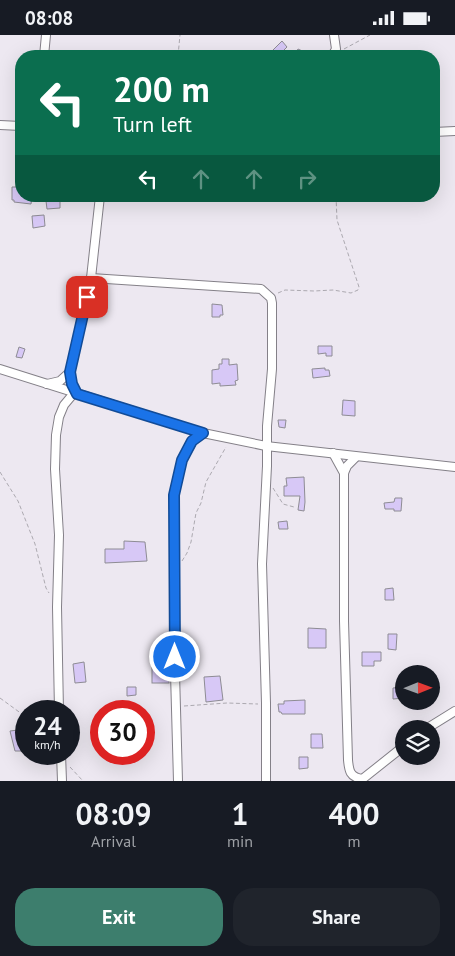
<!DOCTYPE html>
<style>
body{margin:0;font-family:"PT Sans",sans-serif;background:#20242c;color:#f1f3f6;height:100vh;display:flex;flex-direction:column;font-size:19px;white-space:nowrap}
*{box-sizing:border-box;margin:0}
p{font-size:16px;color:#9ea1a6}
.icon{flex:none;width:28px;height:28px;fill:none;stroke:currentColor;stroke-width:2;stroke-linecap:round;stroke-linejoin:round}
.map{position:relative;height:746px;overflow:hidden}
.sheet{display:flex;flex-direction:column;background:#171b24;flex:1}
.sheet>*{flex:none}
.hud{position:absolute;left:15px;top:15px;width:425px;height:152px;border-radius:20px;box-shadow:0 5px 20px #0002;background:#0b6e4f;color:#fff;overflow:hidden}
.needle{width:32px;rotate:89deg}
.fabs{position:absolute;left:395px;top:630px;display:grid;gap:10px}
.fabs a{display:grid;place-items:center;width:45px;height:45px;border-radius:50%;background:#171b24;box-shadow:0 5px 20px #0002;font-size:25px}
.speed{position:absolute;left:15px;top:665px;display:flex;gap:10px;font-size:25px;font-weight:700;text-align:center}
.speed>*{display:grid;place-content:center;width:65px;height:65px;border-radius:50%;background:#171b24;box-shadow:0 5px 20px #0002;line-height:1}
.speed small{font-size:12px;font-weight:400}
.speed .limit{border:8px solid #d22;background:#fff;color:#111}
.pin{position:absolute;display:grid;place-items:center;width:42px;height:42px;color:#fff;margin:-21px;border-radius:10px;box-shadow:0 2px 8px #0006}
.me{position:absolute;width:55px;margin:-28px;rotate:0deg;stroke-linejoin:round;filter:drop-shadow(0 0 4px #0008)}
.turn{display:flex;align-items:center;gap:18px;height:105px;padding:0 15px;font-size:22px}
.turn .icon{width:65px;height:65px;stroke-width:2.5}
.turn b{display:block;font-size:35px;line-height:42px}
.lanes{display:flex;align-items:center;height:48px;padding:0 15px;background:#0003;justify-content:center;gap:25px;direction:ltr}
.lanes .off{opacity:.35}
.eta{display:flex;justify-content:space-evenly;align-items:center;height:85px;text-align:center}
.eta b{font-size:30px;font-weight:600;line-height:35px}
.action{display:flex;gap:10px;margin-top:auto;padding:10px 15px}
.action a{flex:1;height:58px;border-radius:20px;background:#3d7e6d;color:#fff;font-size:20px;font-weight:600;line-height:58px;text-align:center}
.action a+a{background:#20242c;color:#f1f3f6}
.status{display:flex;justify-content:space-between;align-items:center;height:35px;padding:0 25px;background:#171b24;direction:ltr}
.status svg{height:14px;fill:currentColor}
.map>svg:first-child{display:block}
.building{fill:#d7c8f6;stroke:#8e8c94}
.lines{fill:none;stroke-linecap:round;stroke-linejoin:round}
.minor-casing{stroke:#848088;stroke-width:10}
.path{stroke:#aca9b0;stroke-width:1;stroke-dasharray:4 2.5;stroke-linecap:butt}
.minor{stroke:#fff;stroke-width:8}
.route-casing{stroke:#114b97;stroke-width:12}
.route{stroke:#1a73e8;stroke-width:9}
</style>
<div class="status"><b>08:08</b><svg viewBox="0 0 49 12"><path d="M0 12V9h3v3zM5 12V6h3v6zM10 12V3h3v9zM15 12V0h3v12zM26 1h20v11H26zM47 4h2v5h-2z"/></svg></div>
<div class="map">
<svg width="455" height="746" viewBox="0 0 455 746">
<rect width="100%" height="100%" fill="#ede8f1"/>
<!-- building -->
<g class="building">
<polygon points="282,6 287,12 278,21 275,21 271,17"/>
<polygon points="298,14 313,21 299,21 295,19"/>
<polygon points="12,152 21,152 21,161 32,162 31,169 14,167 14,165 12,165"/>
<polygon points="46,166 60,166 60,173 47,174"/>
<polygon points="44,180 45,191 33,193 32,181"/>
<polygon points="212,269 222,270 223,280 220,280 220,282 212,282"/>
<polygon points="318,311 332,311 332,321 326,321 326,318 318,319"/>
<polygon points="19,312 25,314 22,323 16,322"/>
<polygon points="222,324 229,324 229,330 237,329 238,345 235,346 236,350 220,351 220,348 212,349 212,335 219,334 219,329 222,329"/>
<polygon points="325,333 325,335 329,335 330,341 313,343 312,334"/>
<polygon points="343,365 355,366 355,381 342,380"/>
<polygon points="278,385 286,385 285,393 279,392"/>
<polygon points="304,442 305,467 304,476 298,475 300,461 284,461 284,451 287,451 286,443"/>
<polygon points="395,463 402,463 401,476 394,476 394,474 385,474 384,468 394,467"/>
<polygon points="287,486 288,494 279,494 278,487"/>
<polygon points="124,506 145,507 147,526 105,528 105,514 124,514"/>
<polygon points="393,553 394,565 385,565 385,554"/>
<polygon points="308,593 326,594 326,613 308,613"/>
<polygon points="388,599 397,599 396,615 388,614"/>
<polygon points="362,617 381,617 381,626 374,626 374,631 362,631"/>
<polygon points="84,627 86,647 75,648 73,629"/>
<rect x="152" y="628" width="17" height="20"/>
<polygon points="220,641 223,665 206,667 204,642"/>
<polygon points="127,652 136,652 136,660 127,661"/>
<polygon points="404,652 404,663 393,664 393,653"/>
<polygon points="305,665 305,679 282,679 281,677 279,677 278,669 284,669 284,666"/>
<polygon points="26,694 26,712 22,713 22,716 15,716 10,696"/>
<polygon points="311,699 322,699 323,713 311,713"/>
<polygon points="299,722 308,722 308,733 299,734"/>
</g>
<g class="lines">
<defs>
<g id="minor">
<polyline points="44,21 46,0"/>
<polyline points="332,21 336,14 334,0"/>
<polyline points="0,90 21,91"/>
<polyline points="434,97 455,96"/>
<polyline points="91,243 261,254 271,263 272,268 272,334 267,391 267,431 262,529 266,668 266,746"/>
<polyline points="0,334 203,398 266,411 455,432"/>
<polyline points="70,337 72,349 77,359"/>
<polyline points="47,349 60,346 70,337 91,243 100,161"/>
<polyline points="333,418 344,438"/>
<path d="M356 422 347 431 344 438V586L348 725C349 736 350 742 362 744"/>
<polyline points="59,676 57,572 59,500 55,434 56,400 59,382 64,370 74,358"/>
<polyline points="426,694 455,676"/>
<polyline points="61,719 62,746"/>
<polyline points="178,746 175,638 174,460 182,425 192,407 203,398"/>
<polyline points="360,746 404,711"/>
</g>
</defs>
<!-- minor casing -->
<use href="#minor" class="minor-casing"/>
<!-- path -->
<g class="path">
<polyline points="344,14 370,0"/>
<polyline points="178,21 180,0"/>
<polyline points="278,258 285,255 314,256 333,255 351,258 358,255 359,252 337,185 336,161"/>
<polyline points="0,437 18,466 35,509 46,553 49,558"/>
<polyline points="273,453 283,469 294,472"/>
<polyline points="182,526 187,518 191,507 196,478 201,468 206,447 226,412"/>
<polyline points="0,663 26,682"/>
<polyline points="184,671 227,668 258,669"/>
<polyline points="70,732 83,746"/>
</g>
<!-- minor -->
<use href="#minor" class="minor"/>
</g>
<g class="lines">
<defs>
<polyline id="route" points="87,262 70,337 72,349 77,359 203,398 192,406 182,425 174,460 175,622"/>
</defs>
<!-- route casing -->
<use href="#route" class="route-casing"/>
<!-- route -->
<use href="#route" class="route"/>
</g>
</svg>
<div class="fabs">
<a><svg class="needle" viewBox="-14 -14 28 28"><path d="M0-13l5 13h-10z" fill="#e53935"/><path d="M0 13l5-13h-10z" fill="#9ea1a6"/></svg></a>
<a><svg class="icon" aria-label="layers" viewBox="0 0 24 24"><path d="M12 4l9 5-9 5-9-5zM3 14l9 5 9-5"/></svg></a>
</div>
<div class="speed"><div>24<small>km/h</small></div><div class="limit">30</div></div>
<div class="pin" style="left:87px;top:262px;background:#d93025"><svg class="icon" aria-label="arrive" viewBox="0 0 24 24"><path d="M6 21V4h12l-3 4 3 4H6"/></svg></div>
<svg class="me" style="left:175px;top:622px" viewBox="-20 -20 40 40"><circle r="17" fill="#1a73e8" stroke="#fff" stroke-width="3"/><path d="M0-11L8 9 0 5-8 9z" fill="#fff"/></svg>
<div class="hud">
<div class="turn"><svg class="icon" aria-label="left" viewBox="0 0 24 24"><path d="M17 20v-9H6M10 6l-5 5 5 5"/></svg><div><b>200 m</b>Turn left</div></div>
<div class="lanes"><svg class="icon" aria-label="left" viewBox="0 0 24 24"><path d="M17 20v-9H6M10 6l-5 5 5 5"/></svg><svg class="icon off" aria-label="ahead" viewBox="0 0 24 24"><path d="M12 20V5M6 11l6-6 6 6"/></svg><svg class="icon off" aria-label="ahead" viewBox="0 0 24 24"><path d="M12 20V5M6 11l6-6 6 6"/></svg><svg class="icon off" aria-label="right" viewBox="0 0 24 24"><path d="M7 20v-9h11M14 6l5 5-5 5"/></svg></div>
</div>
</div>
<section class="sheet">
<div class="eta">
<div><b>08:09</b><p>Arrival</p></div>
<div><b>1</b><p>min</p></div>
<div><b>400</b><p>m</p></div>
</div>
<div class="action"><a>Exit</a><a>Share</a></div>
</section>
